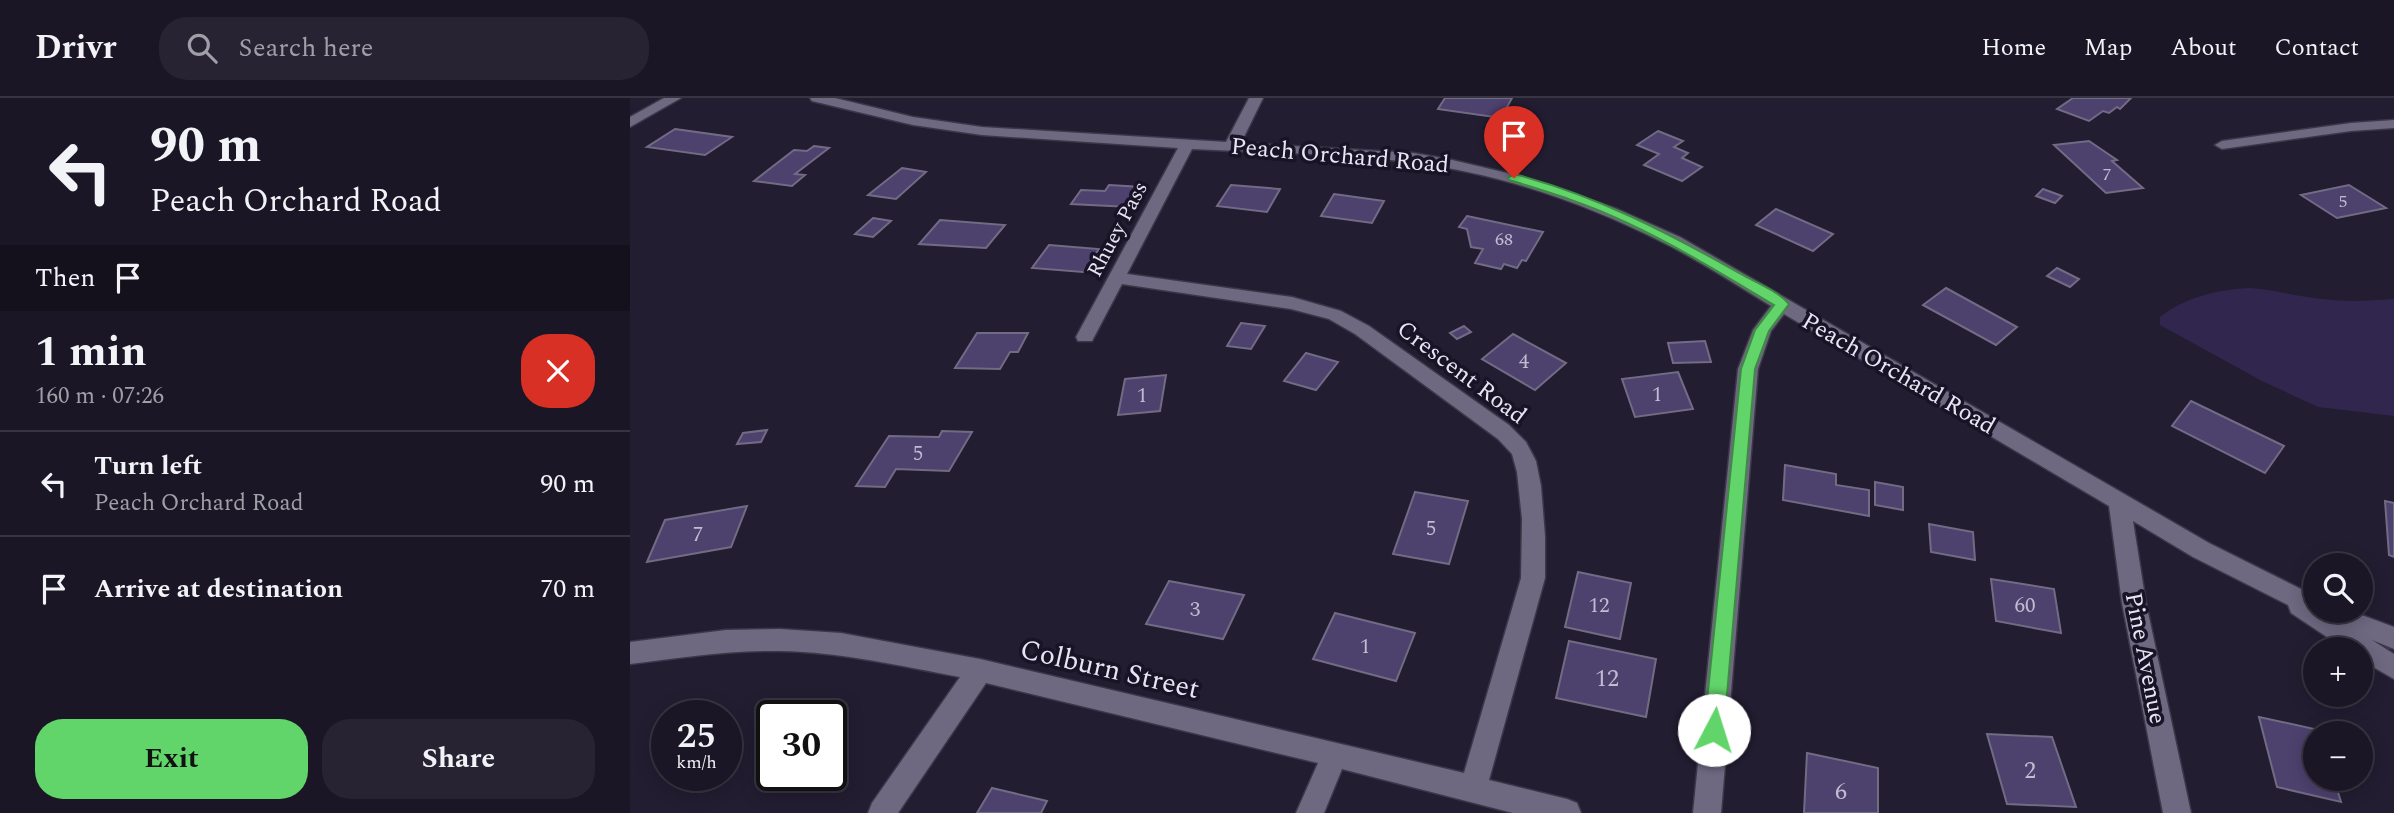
<!DOCTYPE html>
<meta charset="utf-8">
<style>
body{margin:0;font-family:Spectral,serif;background:#272332;color:#f1f3f6;height:100vh;display:flex;flex-direction:column;font-size:26px;white-space:nowrap}
*{box-sizing:border-box;margin:0}
p{font-size:23px;color:#9f9fa7}
.icon{flex:none;width:38px;height:38px;fill:none;stroke:currentColor;stroke-width:2;stroke-linecap:round;stroke-linejoin:round}
.map{position:relative;flex:1;overflow:hidden}
.side{display:flex;flex-direction:column;background:#1a1625;width:630px}
.side>*{flex:none}
.guide{background:#1a1625;color:#f1f3f6;overflow:hidden}
.fabs{position:absolute;left:1673px;top:455px;display:grid;gap:14px}
.fabs a{display:grid;place-items:center;width:70px;height:70px;border-radius:50%;background:#1a1625;box-shadow:0 4px 18px #0003,0 0 0 2px #383542;font-size:35px}
.speed{position:absolute;left:21px;top:602px;display:flex;gap:14px;font-size:35px;font-weight:700;text-align:center}
.speed>*{display:grid;place-content:center;width:91px;height:91px;border-radius:50%;background:#1a1625;box-shadow:0 4px 18px #0003,0 0 0 2px #383542;line-height:1}
.speed small{font-size:18px;font-weight:400}
.speed .limit{border:4px solid #111;border-radius:10px;background:#fff;color:#111}
.pin{position:absolute;display:grid;place-items:center;width:60px;height:60px;color:#fff;margin:-72px -30px;border-radius:50% 50% 50% 0;rotate:-45deg;box-shadow:0 0 7px #0007}
.pin .icon{rotate:45deg}
.me{position:absolute;width:77px;margin:-38px;rotate:5deg;stroke-linejoin:round;filter:drop-shadow(0 0 5px #0008)}
.turn{display:flex;align-items:center;gap:24px;height:147px;padding:0 35px;font-size:32px}
.turn .icon{width:91px;height:91px;stroke-width:2.5}
.turn b{display:block;font-size:49px;line-height:60px}
.then{display:flex;align-items:center;height:66px;padding:0 35px;background:#0003;gap:14px;font-size:26px}
.round{display:grid;place-items:center;flex:none;width:74px;height:74px;border-radius:28px;background:#272332}
.overview{display:flex;align-items:center;justify-content:space-between;height:119px;padding:0 35px}
h1{font-size:42px;font-weight:700;line-height:52px}
.action{display:flex;gap:14px;margin-top:auto;padding:14px 35px}
.action a{flex:1;height:80px;border-radius:28px;background:#61d46a;color:#111;font-size:28px;font-weight:700;line-height:80px;text-align:center}
.action a+a{background:#272332;color:#f1f3f6}
ul{padding:0;list-style:none}
li{display:flex;align-items:center;gap:21px;height:105px;padding:0 35px;border-top:2px solid #383542}
li div{flex:1}
li b{display:block;font-size:26px}
li em{font-style:normal}
header{display:flex;align-items:center;gap:42px;box-sizing:border-box;height:98px;padding:0 35px;background:#1a1625;border-bottom:2px solid #383542}
header strong{font-size:33px}
nav{display:flex;gap:38px;margin-inline-start:auto;font-size:24px}
.search{width:490px;height:63px;background:#272332;display:flex;align-items:center;gap:18px;box-sizing:border-box;padding:0 24px;border-radius:28px;color:#9f9fa7;font-size:26px}
main{display:flex;flex:1;min-height:0}
.map>svg:first-child{display:block}
.green{fill:#31264e}
.building{fill:#4d416e;stroke:#716b84;stroke-width:2}
.lines{fill:none;stroke-linecap:round;stroke-linejoin:round}
.minor-casing{stroke:#3c3748;stroke-width:3}
.minor{fill:#6e6881;fill-rule:evenodd}
.route{fill:#61d46a;stroke:#3f8a45;stroke-width:2}
.labels{text-anchor:middle;stroke-width:7;stroke-linejoin:round;paint-order:stroke}
.far-number-label{font-size:18px;fill:#c1bcd2}
.far-street-label{font-size:21px;fill:#e8e5f3;stroke:#181327}
.number-label{font-size:21px;fill:#c1bcd2}
.street-label{font-size:24px;fill:#e8e5f3;stroke:#181327}
.near-number-label{font-size:24px;fill:#c1bcd2}
.near-street-label{font-size:28px;fill:#e8e5f3;stroke:#181327}
</style>
<header>
<strong>Drivr</strong>
<div class="search"><svg class="icon" aria-label="search" viewBox="0 0 24 24"><circle cx="10" cy="10" r="6"/><path d="M15 15l6 6"/></svg>Search here</div>
<nav><a>Home</a><a>Map</a><a>About</a><a>Contact</a></nav>
</header>
<main>
<section class="side">
<div class="guide">
<div class="turn"><svg class="icon" aria-label="left" viewBox="0 0 24 24"><path d="M17 20v-9H6M10 6l-5 5 5 5"/></svg><div><b>90 m</b>Peach Orchard Road</div></div>
<div class="then">Then<svg class="icon" aria-label="arrive" viewBox="0 0 24 24"><path d="M6 21V4h12l-3 4 3 4H6"/></svg></div>
</div>
<div class="overview"><div><h1>1 min</h1><p>160 m · 07:26</p></div><a class="round" style="background:#d93025;color:#fff"><svg class="icon" aria-label="close" viewBox="0 0 24 24"><path d="M6 6l12 12M18 6L6 18"/></svg></a></div>
<ul>
<li><svg class="icon" aria-label="left" viewBox="0 0 24 24"><path d="M17 20v-9H6M10 6l-5 5 5 5"/></svg><div><b>Turn left</b><p>Peach Orchard Road</p></div><em>90 m</em></li>
<li><svg class="icon" aria-label="arrive" viewBox="0 0 24 24"><path d="M6 21V4h12l-3 4 3 4H6"/></svg><div><b>Arrive at destination</b></div><em>70 m</em></li>
</ul>
<div class="action"><a>Exit</a><a>Share</a></div>
</section>
<div class="map">
<svg width="1764" height="715" viewBox="0 0 1764 715">
<rect width="100%" height="100%" fill="#221d31"/>
<!-- green -->
<path class="green" d="M1621 190C1645 192 1669 199 1692 201 1716 204 1740 203 1764 201V318L1688 309 1632 283 1530 227V219C1555 199 1590 191 1621 190Z"/>
<!-- building -->
<g class="building">
<polygon points="815,0 882,0 871,20 808,11"/>
<polygon points="1443,0 1501,0 1490,11 1487,9 1479,15 1473,13 1459,23 1427,11"/>
<polygon points="45,31 102,39 75,57 17,49"/>
<polygon points="1028,33 1053,43 1044,49 1058,55 1052,60 1072,69 1052,83 1014,67 1029,56 1007,47"/>
<polygon points="1459,43 1487,62 1482,63 1513,90 1476,95 1424,47"/>
<polygon points="184,48 199,50 165,76 175,77 162,88 124,83 164,52 177,53"/>
<polygon points="272,70 296,74 266,101 238,97"/>
<polygon points="479,87 512,89 500,109 441,106 451,92 475,93"/>
<polygon points="601,87 650,91 637,114 587,108"/>
<polygon points="1719,87 1756,110 1707,120 1671,97"/>
<polygon points="1413,91 1432,98 1425,105 1406,98"/>
<polygon points="704,96 754,103 742,125 691,118"/>
<polygon points="1146,111 1203,136 1183,153 1126,127"/>
<polygon points="837,118 913,134 896,163 892,162 887,170 874,166 871,171 845,165 853,151 841,149 837,131 829,129"/>
<polygon points="243,120 261,123 243,139 225,136"/>
<polygon points="310,122 375,127 356,150 289,146"/>
<polygon points="419,147 469,151 453,174 402,170"/>
<polygon points="1427,170 1449,181 1440,189 1417,178"/>
<polygon points="1316,190 1387,229 1366,247 1293,207"/>
<polygon points="611,225 635,228 621,251 597,248"/>
<polygon points="834,228 841,234 827,241 820,235"/>
<polygon points="347,235 398,235 388,254 380,254 370,271 325,270"/>
<polygon points="883,236 936,265 905,292 852,261"/>
<polygon points="1075,243 1081,264 1043,265 1038,245"/>
<polygon points="676,255 708,264 686,292 654,283"/>
<polygon points="1048,274 1063,311 1005,319 992,281"/>
<polygon points="536,277 530,313 488,317 495,281"/>
<polygon points="1561,303 1654,348 1635,375 1542,328"/>
<polygon points="137,332 131,344 107,346 113,335"/>
<polygon points="312,333 342,334 319,373 266,371 255,389 226,388 259,338 309,339"/>
<polygon points="1155,367 1206,376 1206,387 1239,392 1239,418 1153,402"/>
<polygon points="1245,384 1273,389 1273,412 1245,407"/>
<polygon points="785,394 838,403 819,466 763,456"/>
<polygon points="1755,403 1764,405 1764,459 1759,457"/>
<polygon points="117,408 101,449 17,464 35,422"/>
<polygon points="1299,426 1343,434 1345,462 1301,454"/>
<polygon points="948,474 1001,485 990,541 935,529"/>
<polygon points="1361,481 1424,491 1431,535 1366,523"/>
<polygon points="539,483 614,497 593,541 516,526"/>
<polygon points="705,515 785,535 766,583 683,561"/>
<polygon points="939,543 1026,561 1016,619 926,600"/>
<polygon points="1629,619 1689,632 1690,635 1685,635 1685,681 1704,681 1711,704 1647,689"/>
<polygon points="1357,636 1422,639 1446,709 1377,706"/>
<polygon points="1177,655 1248,670 1248,715 1174,715"/>
<polygon points="362,690 417,703 411,715 347,715"/>
</g>
<g class="lines">
<defs>
<g id="minor">
<polygon points="34,0 51,0 0,29 0,19"/>
<path d="M180 0H205L283 19 352 29 596 44 619 0H633L611 45 783 55 818 61 890 78 987 111 1050 139 1579 445 1685 498V513H1721L1764 529V551L1742 542 1764 556V581L1731 562V551H1715L1661 515 1658 507 1563 459 1503 423 1516 505 1561 715H1533L1492 505 1479 408 1154 216 1141 233 1128 271 1091 715H1063L1108 271 1123 232 1141 208C1106 187 1072 164 1036 146 958 106 872 76 785 65 712 55 636 55 562 51L497 176 662 199 711 213 739 228 879 327 896 344 906 363 911 388 915 438V480L859 682 937 701 947 705 951 715H883L712 671 694 715H666L688 665 356 585 268 715H238L242 705 330 579C270 568 211 554 150 553 99 552 50 560 0 566V544L96 532 150 531 211 535 350 561 834 675 891 480 892 421 887 374 882 356 868 341 725 236 699 221 661 211 492 186 462 243H448L446 239 548 50 352 37 283 27 182 3Z"/>
<polygon points="1764,22 1764,30 1721,33 1592,51 1585,47 1592,43 1721,25"/>
</g>
</defs>
<!-- minor casing -->
<use href="#minor" class="minor-casing"/>
<!-- minor -->
<use href="#minor" class="minor"/>
</g>
<!-- route -->
<path class="route" d="M884 76C965 97 1037 134 1109 175 1125 184 1148 193 1159 206L1139 233 1125 271 1094 632 1092 638 1084 641 1077 638 1074 632 1111 271 1125 232 1144 207C1095 178 1047 148 995 124 958 106 918 94 879 82L878 80Z"/>
<g class="labels">
<!-- far-number labels -->
<g class="far-number-label">
<text x="1477" y="82">7</text>
<text x="1713" y="109">5</text>
<text x="874" y="147">68</text>
</g>
<!-- far-street labels -->
<g class="far-street-label">
<text transform="translate(487 131) rotate(-62)" y="7">Rhuey Pass</text>
</g>
<!-- number labels -->
<g class="number-label">
<text x="894" y="270">4</text>
<text x="1027" y="303">1</text>
<text x="512" y="304">1</text>
<text x="288" y="362">5</text>
<text x="801" y="437">5</text>
<text x="68" y="443">7</text>
<text x="969" y="514">12</text>
<text x="1395" y="514">60</text>
<text x="565" y="518">3</text>
<text x="735" y="555">1</text>
</g>
<!-- street labels -->
<g class="street-label">
<text transform="translate(710 57) rotate(5)" y="8">Peach Orchard Road</text>
<text transform="translate(832 274) rotate(37)" y="8">Crescent Road</text>
<text transform="translate(1269 275) rotate(30)" y="8">Peach Orchard Road</text>
<text transform="translate(1516 560) rotate(79)" y="8">Pine Avenue</text>
</g>
<!-- near-number labels -->
<g class="near-number-label">
<text x="977" y="588">12</text>
<text x="1400" y="680">2</text>
<text x="1211" y="701">6</text>
</g>
<!-- near-street labels -->
<g class="near-street-label">
<text transform="translate(480 570) rotate(13)" y="10">Colburn Street</text>
</g>
</g>
</svg>
<div class="fabs">
<a><svg class="icon" aria-label="search" viewBox="0 0 24 24"><circle cx="10" cy="10" r="6"/><path d="M15 15l6 6"/></svg></a>
<a>+</a>
<a>−</a>
</div>
<div class="speed"><div>25<small>km/h</small></div><div class="limit">30</div></div>
<div class="pin" style="left:884px;top:80px;background:#d93025"><svg class="icon" aria-label="arrive" viewBox="0 0 24 24"><path d="M6 21V4h12l-3 4 3 4H6"/></svg></div>
<svg class="me" style="left:1084px;top:632px" viewBox="-20 -20 40 40"><circle r="19" fill="#fff"/><path d="M0-13L10 11 0 6-10 11z" fill="#61d46a"/></svg>
</div>
</main>
